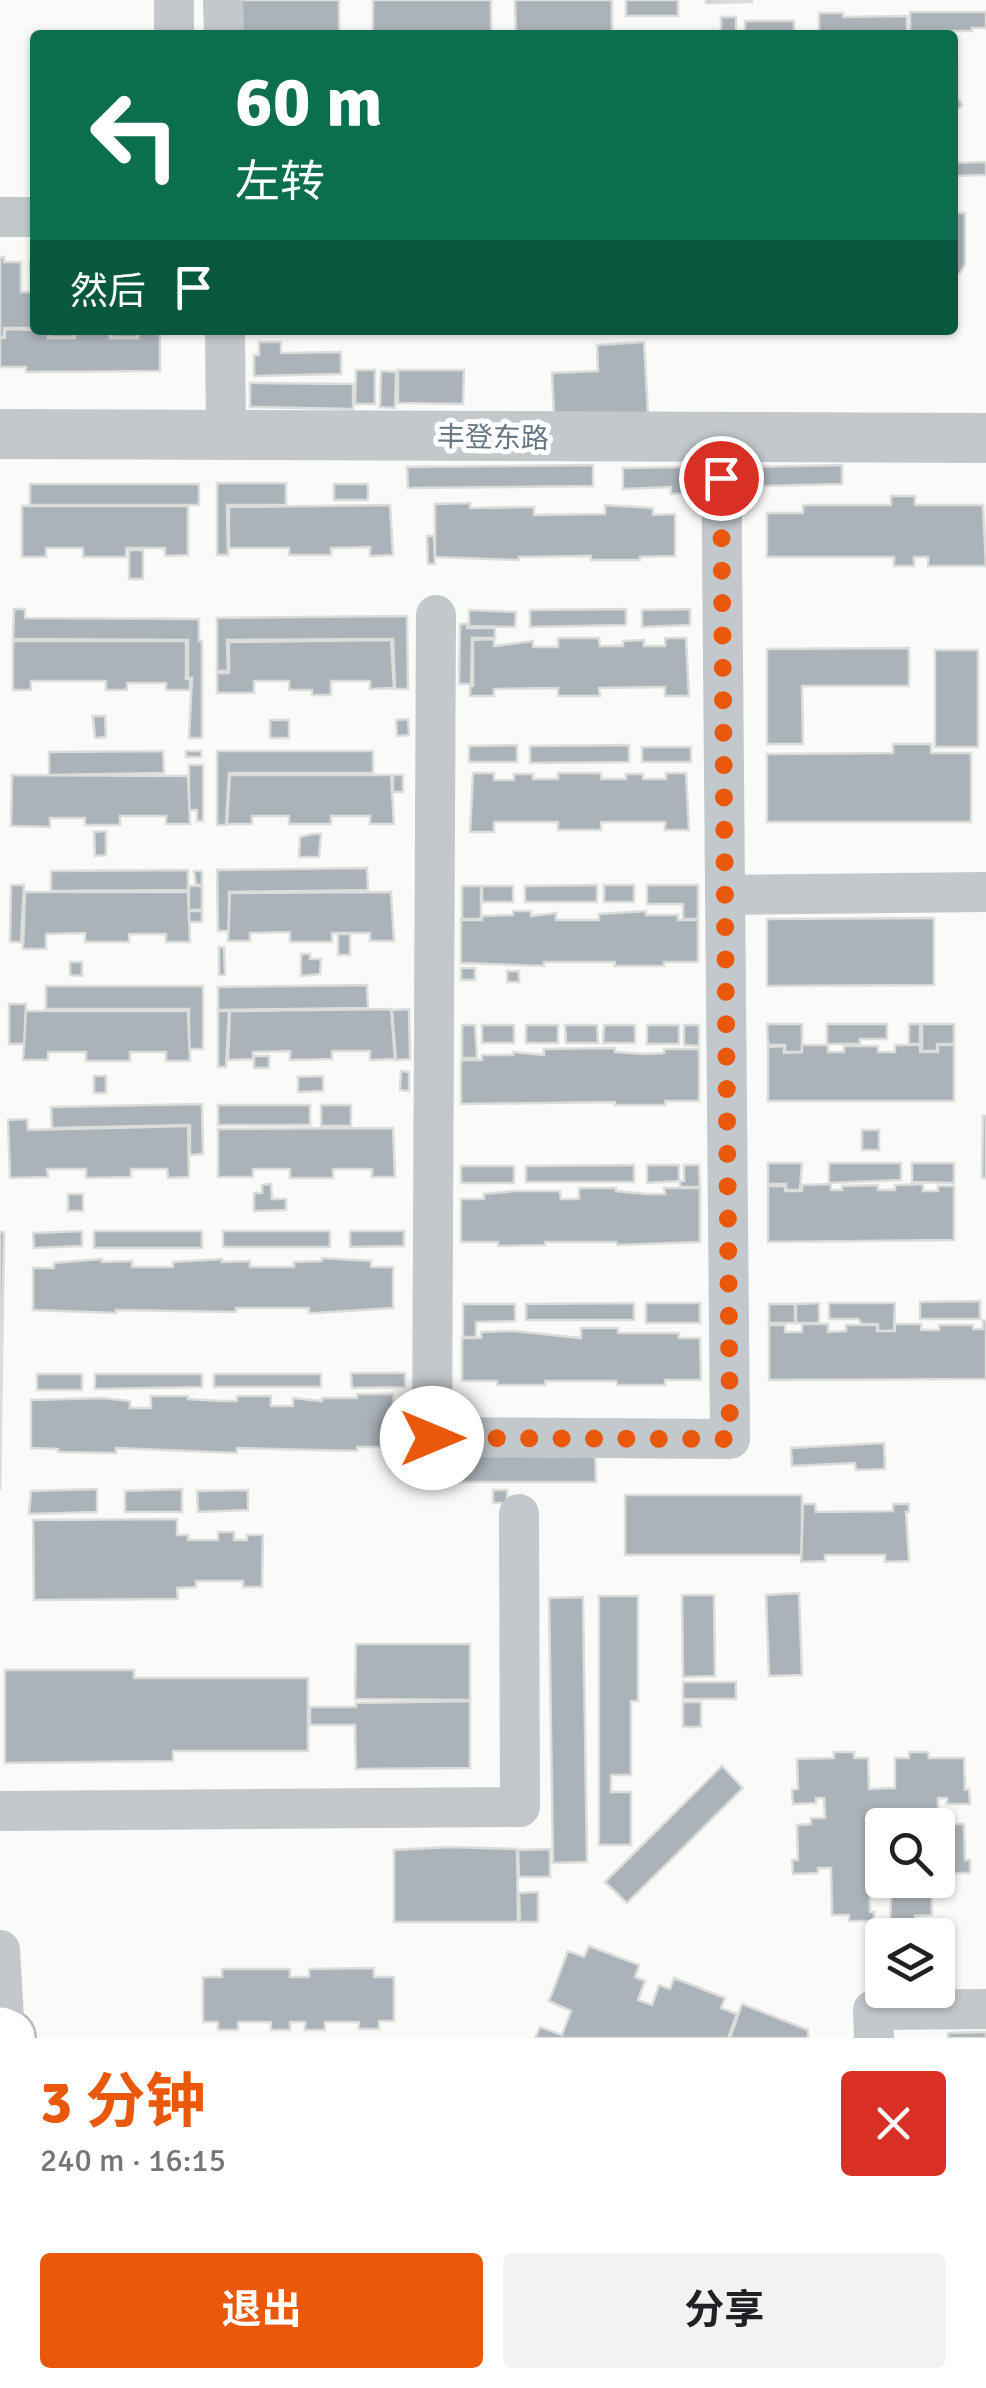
<!DOCTYPE html>
<html lang="zh">
<meta charset="utf-8">
<style>
body{margin:0;font-family:Signika,"Noto Sans SC",sans-serif;background:#f2f2f2;color:#202124;height:100vh;display:flex;flex-direction:column;font-size:38px;white-space:nowrap}
*{box-sizing:border-box;margin:0}
p{font-size:32px;color:#757577}
.icon{flex:none;width:55px;height:55px;fill:none;stroke:currentColor;stroke-width:2;stroke-linecap:round;stroke-linejoin:round}
.map{position:relative;height:2038px;overflow:hidden}
.sheet{display:flex;flex-direction:column;background:#fff;flex:1}
.sheet>*{flex:none}
.top-card{position:absolute;left:30px;top:30px;width:928px;height:305px;border-radius:10px;box-shadow:0 2px 8px #0004;background:#0b6e4f;color:#fff;overflow:hidden}
.fabs{position:absolute;left:865px;top:1808px;display:grid;gap:20px}
.fabs a{display:grid;place-items:center;width:90px;height:90px;border-radius:10px;background:#fff;box-shadow:0 2px 8px #0004;font-size:50px}
.pin{position:absolute;display:grid;place-items:center;width:85px;height:85px;color:#fff;margin:-42px;border:5px solid #fff;border-radius:50%;box-shadow:0 2px 10px #0007}
.me{position:absolute;width:110px;margin:-55px;rotate:90deg;stroke-linejoin:round;filter:drop-shadow(0 0 8px #0008)}
.turn{display:flex;align-items:center;gap:35px;height:210px;padding:0 40px;font-size:45px}
.turn .icon{width:130px;height:130px;stroke-width:2.5}
.turn b{display:block;font-size:70px;line-height:85px}
.then{display:flex;align-items:center;height:95px;padding:0 40px;background:#0003;gap:20px;font-size:38px}
.round{display:grid;place-items:center;flex:none;width:105px;height:105px;border-radius:10px;background:#f2f2f2}
.overview{display:flex;align-items:center;justify-content:space-between;height:170px;padding:0 40px}
h1{font-size:60px;font-weight:700;line-height:75px;color:#ea580c}
.cta{display:flex;gap:20px;margin-top:auto;padding:20px 40px}
.cta a{flex:1;height:115px;border-radius:10px;background:#ea580c;color:#fff;font-size:40px;font-weight:700;line-height:115px;text-align:center}
.cta a+a{background:#f2f2f2;color:#202124}
.map>svg:first-child{display:block}
.building{fill:#aab3b9;stroke:#dcdcda;stroke-width:2.5}
.lines{fill:none;stroke-linecap:round;stroke-linejoin:round}
.primary-casing{stroke:#b5babe;stroke-width:60}
.minor{stroke:#c3c8cc;stroke-width:40}
.tertiary{stroke:#c3c8cc;stroke-width:50}
.primary{stroke:#fff;stroke-width:55}
.route{stroke:#ea580c;stroke-width:18;stroke-dasharray:0 32.4}
.labels{text-anchor:middle;stroke-width:10;stroke-linejoin:round;paint-order:stroke}
.street-label{font-size:28px;fill:#657683;stroke:#fff}
</style>
<div class="map">
<svg width="986" height="2038" viewBox="0 0 986 2038">
<rect width="100%" height="100%" fill="#fafaf8"/>
<!-- building -->
<g class="building">
<rect x="236" y="0" width="103" height="35"/>
<rect x="373" y="0" width="118" height="35"/>
<polygon points="515,0 612,0 612,33 516,35"/>
<rect x="626" y="0" width="52" height="16"/>
<polygon points="706,0 752,0 752,2 706,3"/>
<polygon points="910,12 986,12 986,28 972,28 972,31 910,31"/>
<polygon points="819,13 843,13 843,17 907,16 907,35 819,35"/>
<rect x="721" y="17" width="15" height="18"/>
<rect x="745" y="21" width="49" height="14"/>
<polygon points="952,59 957,59 957,97 962,105 959,108 952,108"/>
<polygon points="986,162 986,175 952,176 952,163"/>
<polygon points="952,213 965,213 965,264 960,273 952,275"/>
<polygon points="0,257 4,257 4,262 21,262 21,292 31,292 30,262 35,262 35,328 4,328 4,337 0,337"/>
<polygon points="5,329 48,330 48,338 75,338 75,330 110,330 110,338 138,338 138,330 160,330 160,371 26,372 26,367 0,367 0,338 5,338"/>
<rect x="49" y="330" width="25" height="7"/>
<rect x="112" y="330" width="25" height="7"/>
<polygon points="259,342 281,342 281,353 341,352 341,374 254,376 254,355 259,355"/>
<polygon points="644,342 648,413 554,417 552,373 598,371 597,345"/>
<polygon points="356,370 375,370 375,404 355,404"/>
<polygon points="398,370 464,370 463,404 398,403"/>
<polygon points="381,371 396,372 395,408 380,407"/>
<polygon points="250,383 353,384 353,409 250,407"/>
<polygon points="593,465 593,486 408,488 407,467"/>
<polygon points="842,465 842,484 757,486 756,467"/>
<polygon points="688,467 689,477 699,477 699,493 671,494 671,487 623,489 623,468"/>
<polygon points="217,483 286,483 286,505 227,505 228,555 217,555"/>
<rect x="30" y="484" width="169" height="21"/>
<rect x="334" y="484" width="34" height="16"/>
<polygon points="891,496 915,496 915,505 983,505 986,566 928,566 928,557 914,557 914,566 894,566 894,557 767,557 767,513 803,513 803,505 891,505"/>
<polygon points="470,503 470,508 534,507 534,515 605,514 605,505 653,508 653,515 675,514 675,556 640,557 640,560 591,560 591,556 519,557 519,560 435,557 435,504"/>
<polygon points="390,505 393,555 370,556 370,547 331,548 331,555 289,555 289,548 229,548 229,507"/>
<polygon points="22,506 188,506 188,555 165,556 165,548 126,548 126,557 83,557 83,548 46,548 46,557 22,557"/>
<polygon points="427,536 434,536 435,564 428,564"/>
<rect x="129" y="550" width="14" height="29"/>
<polygon points="14,609 25,609 25,618 199,619 199,641 202,641 202,738 189,738 192,678 188,678 188,640 13,639"/>
<polygon points="626,609 626,625 530,627 530,610"/>
<polygon points="690,609 690,625 642,627 642,610"/>
<polygon points="469,610 516,612 515,627 469,626"/>
<polygon points="407,616 408,689 395,689 393,639 227,640 228,671 217,671 217,618"/>
<polygon points="460,624 467,624 467,628 495,628 495,638 472,638 471,684 459,684"/>
<polygon points="558,638 599,638 600,646 623,646 623,641 644,640 644,646 665,646 665,638 686,638 689,696 665,696 665,687 599,688 600,696 558,696 558,688 494,689 494,696 470,696 470,686 473,686 473,640 494,639 494,646 533,641 533,647 558,647"/>
<polygon points="391,640 394,688 370,689 370,681 331,681 331,695 312,695 312,690 289,690 289,681 254,681 254,693 217,693 217,673 229,673 229,642"/>
<polygon points="13,641 186,641 186,679 190,679 190,690 166,690 166,683 127,683 127,690 106,690 106,681 31,681 31,690 13,690"/>
<polygon points="909,648 909,686 802,686 803,744 767,744 767,649"/>
<rect x="935" y="650" width="43" height="97"/>
<polygon points="93,716 105,716 106,737 95,738"/>
<polygon points="408,719 409,735 397,736 396,720"/>
<rect x="270" y="720" width="19" height="18"/>
<polygon points="893,744 931,744 931,753 971,753 971,822 767,822 767,754 893,753"/>
<polygon points="517,745 517,762 469,762 469,746"/>
<polygon points="629,745 629,762 530,763 530,746"/>
<rect x="642" y="747" width="49" height="15"/>
<polygon points="163,751 164,773 49,775 49,752"/>
<rect x="186" y="751" width="15" height="6"/>
<polygon points="217,751 373,751 373,773 229,773 226,825 217,825"/>
<polygon points="189,765 203,765 203,821 197,821 197,810 189,810"/>
<polygon points="473,773 494,773 494,780 514,780 514,774 533,774 533,779 558,779 558,773 601,773 601,779 626,779 626,774 643,774 643,779 666,779 666,773 686,773 689,830 665,830 665,822 601,822 601,830 558,830 558,822 494,822 494,832 470,832"/>
<polygon points="12,775 188,776 190,824 166,824 166,816 120,816 120,825 85,825 85,818 50,818 50,827 11,826"/>
<polygon points="230,775 391,775 394,824 370,824 370,816 331,816 331,824 289,824 289,816 252,816 252,824 227,824"/>
<rect x="393" y="775" width="10" height="17"/>
<polygon points="106,831 106,855 95,856 94,832"/>
<polygon points="312,834 321,834 319,857 299,857 300,837"/>
<polygon points="367,868 368,890 229,892 229,931 218,931 217,870"/>
<polygon points="188,870 188,890 51,891 51,871"/>
<polygon points="194,871 202,871 202,885 196,885"/>
<polygon points="11,885 24,885 21,942 10,942"/>
<polygon points="597,885 597,902 525,902 525,886"/>
<rect x="604" y="885" width="30" height="17"/>
<polygon points="647,885 698,885 698,919 683,919 683,904 647,904"/>
<rect x="189" y="886" width="13" height="24"/>
<rect x="462" y="886" width="19" height="33"/>
<rect x="482" y="886" width="31" height="16"/>
<polygon points="25,892 188,892 190,942 166,942 166,934 129,934 129,942 85,942 85,933 46,934 46,949 23,949"/>
<polygon points="391,892 394,941 370,941 370,933 332,933 332,942 290,942 290,932 250,933 250,941 228,941 230,893"/>
<rect x="189" y="911" width="13" height="11"/>
<polygon points="513,911 531,911 531,916 556,913 556,920 599,920 599,914 646,911 646,915 678,915 678,920 698,920 698,962 664,962 664,966 615,966 615,962 544,962 544,966 461,963 461,920 482,920 482,916 513,915"/>
<polygon points="934,918 934,985 767,986 767,919"/>
<rect x="338" y="934" width="12" height="21"/>
<polygon points="219,947 224,947 225,975 219,975"/>
<polygon points="301,954 310,954 310,959 321,959 320,974 301,976"/>
<polygon points="70,962 82,962 82,976 70,975"/>
<rect x="461" y="968" width="14" height="12"/>
<rect x="507" y="971" width="12" height="11"/>
<polygon points="367,985 368,1008 218,1010 218,987"/>
<polygon points="46,986 203,986 203,1049 189,1049 189,1009 46,1009"/>
<polygon points="9,1004 26,1004 25,1044 9,1044"/>
<polygon points="391,1009 395,1059 370,1060 370,1051 332,1051 332,1059 290,1060 290,1051 253,1052 253,1059 228,1060 230,1011"/>
<polygon points="409,1009 410,1059 396,1060 392,1010"/>
<polygon points="26,1011 188,1011 190,1061 166,1061 166,1052 130,1052 130,1061 86,1061 86,1052 48,1052 48,1060 23,1060"/>
<polygon points="218,1011 229,1011 226,1067 218,1067"/>
<polygon points="767,1024 802,1024 802,1052 785,1052 785,1045 768,1045"/>
<polygon points="827,1024 887,1024 887,1039 860,1039 860,1044 827,1044"/>
<rect x="909" y="1024" width="11" height="20"/>
<polygon points="922,1024 954,1024 954,1044 937,1044 937,1051 922,1051"/>
<polygon points="462,1025 475,1025 477,1058 462,1058"/>
<rect x="482" y="1025" width="32" height="18"/>
<rect x="526" y="1025" width="32" height="18"/>
<polygon points="565,1025 597,1025 598,1043 566,1043"/>
<polygon points="604,1025 635,1025 635,1043 603,1043"/>
<rect x="647" y="1025" width="32" height="19"/>
<polygon points="684,1025 699,1025 699,1046 684,1045"/>
<polygon points="802,1045 828,1045 828,1052 844,1052 844,1046 878,1046 878,1052 895,1052 895,1045 920,1045 920,1052 938,1052 938,1045 954,1045 954,1101 768,1101 768,1047 784,1046 784,1053 802,1052"/>
<polygon points="615,1048 615,1052 647,1054 664,1053 664,1049 699,1049 699,1101 665,1101 665,1105 615,1105 615,1102 461,1104 461,1060 482,1060 482,1055 513,1055 513,1052 544,1055 544,1049"/>
<rect x="254" y="1056" width="15" height="12"/>
<polygon points="401,1071 409,1072 409,1091 400,1090"/>
<rect x="94" y="1076" width="12" height="17"/>
<polygon points="323,1076 323,1091 298,1092 298,1077"/>
<polygon points="202,1104 203,1154 190,1155 190,1125 52,1128 51,1107"/>
<rect x="218" y="1105" width="92" height="20"/>
<rect x="321" y="1105" width="30" height="21"/>
<polygon points="983,1116 986,1116 986,1178 982,1178"/>
<polygon points="27,1119 28,1130 188,1126 189,1177 168,1178 167,1169 131,1169 131,1177 86,1178 86,1169 47,1169 48,1177 10,1178 8,1120"/>
<polygon points="393,1128 395,1177 372,1177 372,1169 333,1169 333,1178 290,1178 290,1169 253,1169 253,1177 218,1177 218,1129"/>
<rect x="862" y="1130" width="17" height="20"/>
<polygon points="768,1163 802,1163 800,1190 786,1190 786,1184 768,1184"/>
<polygon points="829,1163 901,1163 901,1180 829,1183"/>
<polygon points="912,1163 954,1163 954,1183 912,1182"/>
<polygon points="634,1165 634,1182 526,1182 526,1166"/>
<polygon points="647,1165 679,1165 679,1181 647,1183"/>
<polygon points="684,1165 699,1165 700,1187 680,1187 680,1181 684,1181"/>
<rect x="461" y="1166" width="53" height="17"/>
<polygon points="271,1184 272,1199 286,1199 286,1210 254,1211 254,1193 262,1193 262,1185"/>
<polygon points="831,1184 831,1190 842,1190 842,1186 878,1185 878,1190 895,1190 895,1185 923,1184 923,1191 938,1191 938,1186 954,1186 954,1240 768,1242 768,1186 785,1186 785,1191 802,1191 802,1185"/>
<polygon points="579,1188 616,1188 616,1191 647,1194 665,1194 664,1188 700,1188 700,1242 617,1245 616,1242 545,1242 545,1245 498,1246 498,1242 461,1242 461,1199 484,1199 484,1194 514,1191 560,1191 561,1199 579,1199"/>
<rect x="68" y="1194" width="15" height="17"/>
<polygon points="82,1231 82,1246 34,1248 33,1233"/>
<rect x="94" y="1231" width="108" height="17"/>
<rect x="223" y="1231" width="107" height="16"/>
<polygon points="350,1231 404,1231 404,1246 350,1247"/>
<polygon points="0,1232 4,1232 0,1490"/>
<polygon points="322,1258 371,1261 371,1267 393,1267 393,1308 315,1313 309,1313 309,1308 236,1308 236,1312 116,1310 116,1313 33,1310 33,1268 54,1268 54,1263 102,1259 102,1262 132,1261 132,1267 173,1267 173,1262 222,1259 222,1262 250,1261 250,1267 294,1267 294,1262 322,1261"/>
<polygon points="980,1301 980,1319 920,1319 920,1302"/>
<polygon points="634,1303 634,1320 526,1320 526,1304"/>
<rect x="646" y="1303" width="54" height="20"/>
<polygon points="819,1303 819,1323 796,1323 796,1304"/>
<polygon points="829,1303 895,1303 894,1331 878,1331 878,1324 862,1324 858,1319 829,1319"/>
<polygon points="463,1304 515,1304 515,1321 476,1322 476,1337 463,1337"/>
<rect x="769" y="1304" width="26" height="19"/>
<polygon points="983,1321 986,1321 986,1379 769,1380 769,1325 785,1325 785,1332 802,1332 802,1324 828,1324 828,1332 846,1331 846,1325 877,1325 877,1331 895,1331 895,1324 921,1324 921,1330 939,1330 939,1325 973,1325 973,1329 983,1329"/>
<polygon points="581,1328 618,1328 618,1333 679,1333 679,1338 700,1338 701,1380 665,1380 665,1385 617,1385 616,1381 545,1381 545,1385 497,1385 497,1381 462,1381 462,1338 481,1338 481,1332 514,1331 581,1338"/>
<polygon points="351,1373 405,1373 405,1387 352,1388"/>
<rect x="37" y="1374" width="45" height="16"/>
<polygon points="95,1374 202,1374 202,1387 95,1389"/>
<rect x="214" y="1374" width="107" height="13"/>
<polygon points="357,1394 393,1394 393,1447 357,1447 357,1451 237,1448 237,1453 116,1448 116,1453 58,1452 58,1449 31,1448 31,1400 102,1398 130,1401 130,1408 151,1408 151,1396 188,1396 188,1399 222,1401 237,1401 237,1396 271,1396 271,1406 293,1406 293,1398 322,1401 322,1398 357,1398"/>
<rect x="394" y="1406" width="9" height="41"/>
<polygon points="884,1443 885,1469 856,1470 855,1463 792,1466 791,1448"/>
<polygon points="595,1449 596,1482 420,1482 420,1450"/>
<polygon points="97,1489 97,1512 29,1514 31,1491"/>
<polygon points="182,1489 182,1512 125,1512 125,1491"/>
<polygon points="248,1490 248,1510 198,1512 197,1491"/>
<rect x="493" y="1490" width="14" height="13"/>
<rect x="625" y="1495" width="177" height="60"/>
<polygon points="803,1504 815,1504 816,1512 893,1511 893,1504 909,1504 909,1512 906,1512 909,1561 885,1562 885,1555 825,1555 825,1561 801,1562"/>
<polygon points="177,1519 177,1535 188,1535 188,1540 218,1540 218,1532 234,1532 234,1540 247,1540 247,1535 263,1535 262,1587 243,1587 243,1581 196,1581 196,1587 177,1588 178,1599 34,1600 33,1520"/>
<polygon points="799,1593 802,1675 769,1676 766,1595"/>
<polygon points="682,1595 714,1595 715,1676 683,1677"/>
<polygon points="599,1596 638,1596 638,1701 631,1701 631,1775 611,1775 611,1792 631,1792 631,1845 599,1845"/>
<polygon points="583,1597 587,1862 553,1863 549,1598"/>
<polygon points="356,1644 470,1644 470,1700 355,1699"/>
<polygon points="5,1670 134,1670 134,1678 308,1678 308,1751 173,1751 173,1761 5,1763"/>
<rect x="683" y="1682" width="53" height="17"/>
<polygon points="470,1701 470,1768 356,1769 355,1725 310,1725 310,1707 356,1707 356,1703"/>
<rect x="683" y="1702" width="18" height="25"/>
<polygon points="834,1752 854,1752 854,1758 868,1758 869,1789 895,1788 895,1758 909,1758 909,1752 928,1752 929,1758 964,1758 965,1790 969,1789 970,1804 947,1804 947,1798 938,1798 938,1818 952,1818 952,1824 964,1824 965,1860 970,1860 970,1873 945,1873 945,1866 938,1867 938,1825 882,1825 882,1877 869,1878 870,1912 874,1912 874,1921 849,1921 849,1915 832,1915 831,1868 818,1868 818,1873 793,1874 792,1860 798,1860 797,1825 811,1824 811,1818 825,1818 824,1798 816,1798 816,1803 793,1804 792,1790 798,1789 797,1759 834,1758"/>
<polygon points="722,1766 743,1788 627,1903 605,1882"/>
<polygon points="449,1847 517,1849 518,1922 394,1922 394,1850"/>
<polygon points="550,1849 550,1877 519,1877 518,1850"/>
<polygon points="892,1880 931,1880 932,1915 915,1916 915,1922 890,1922"/>
<polygon points="538,1892 538,1922 520,1922 519,1893"/>
<polygon points="589,1946 639,1965 635,1977 645,1981 638,2000 652,2005 659,1985 670,1989 674,1978 725,1998 721,2008 737,2014 728,2038 535,2038 540,2027 562,2035 571,2011 549,2001 568,1951 584,1957"/>
<polygon points="374,1968 374,1977 394,1977 394,2021 379,2021 379,2029 359,2029 359,2022 325,2022 325,2030 305,2030 305,2022 290,2022 290,2030 271,2030 271,2022 238,2022 238,2030 218,2030 218,2022 203,2022 203,1977 222,1977 222,1969 290,1969 290,1977 309,1977 309,1969"/>
<polygon points="742,2004 808,2030 808,2038 730,2038"/>
<polygon points="986,2032 986,2038 948,2038 948,2033"/>
</g>
<g class="lines">
<defs>
<polyline id="primary" points="0,2035 7,2038"/>
</defs>
<!-- primary casing -->
<use href="#primary" class="primary-casing"/>
<!-- minor -->
<g class="minor">
<polyline points="174,0 174,35"/>
<polyline points="223,0 224,35"/>
<polyline points="0,217 35,217"/>
<polyline points="225,330 226,434"/>
<polyline points="436,615 432,1437 730,1439 721,440"/>
<polyline points="725,895 986,892"/>
<polyline points="0,1811 520,1807 519,1514"/>
<polyline points="0,1950 5,2037"/>
<polyline points="874,2038 873,2010 986,2009"/>
</g>
<!-- tertiary -->
<polyline class="tertiary" points="0,434 986,438"/>
<!-- primary -->
<use href="#primary" class="primary"/>
</g>
<g class="lines">
<!-- route -->
<polyline class="route" points="432,1438 730,1439 721,478"/>
</g>
<g class="labels">
<!-- street labels -->
<g class="street-label">
<text transform="translate(493 437) rotate(1)" y="10">丰登东路</text>
</g>
</g>
</svg>
<div class="fabs">
<a><svg class="icon" aria-label="search" viewBox="0 0 24 24"><circle cx="10" cy="10" r="6"/><path d="M15 15l6 6"/></svg></a>
<a><svg class="icon" aria-label="layers" viewBox="0 0 24 24"><path d="M12 4l9 5-9 5-9-5zM3 14l9 5 9-5"/></svg></a>
</div>
<div class="pin" style="left:721px;top:478px;background:#d93025"><svg class="icon" aria-label="arrive" viewBox="0 0 24 24"><path d="M6 21V4h12l-3 4 3 4H6"/></svg></div>
<svg class="me" style="left:432px;top:1438px" viewBox="-20 -20 40 40"><circle r="19" fill="#fff"/><path d="M0-13L10 11 0 6-10 11z" fill="#ea580c"/></svg>
<div class="top-card">
<div class="turn"><svg class="icon" aria-label="left" viewBox="0 0 24 24"><path d="M17 20v-9H6M10 6l-5 5 5 5"/></svg><div><b>60 m</b>左转</div></div>
<div class="then">然后<svg class="icon" aria-label="arrive" viewBox="0 0 24 24"><path d="M6 21V4h12l-3 4 3 4H6"/></svg></div>
</div>
</div>
<section class="sheet">
<div class="overview"><div><h1>3 分钟</h1><p>240 m · 16:15</p></div><a class="round" style="background:#d93025;color:#fff"><svg class="icon" aria-label="close" viewBox="0 0 24 24"><path d="M6 6l12 12M18 6L6 18"/></svg></a></div>
<div class="cta"><a>退出</a><a>分享</a></div>
</section>
